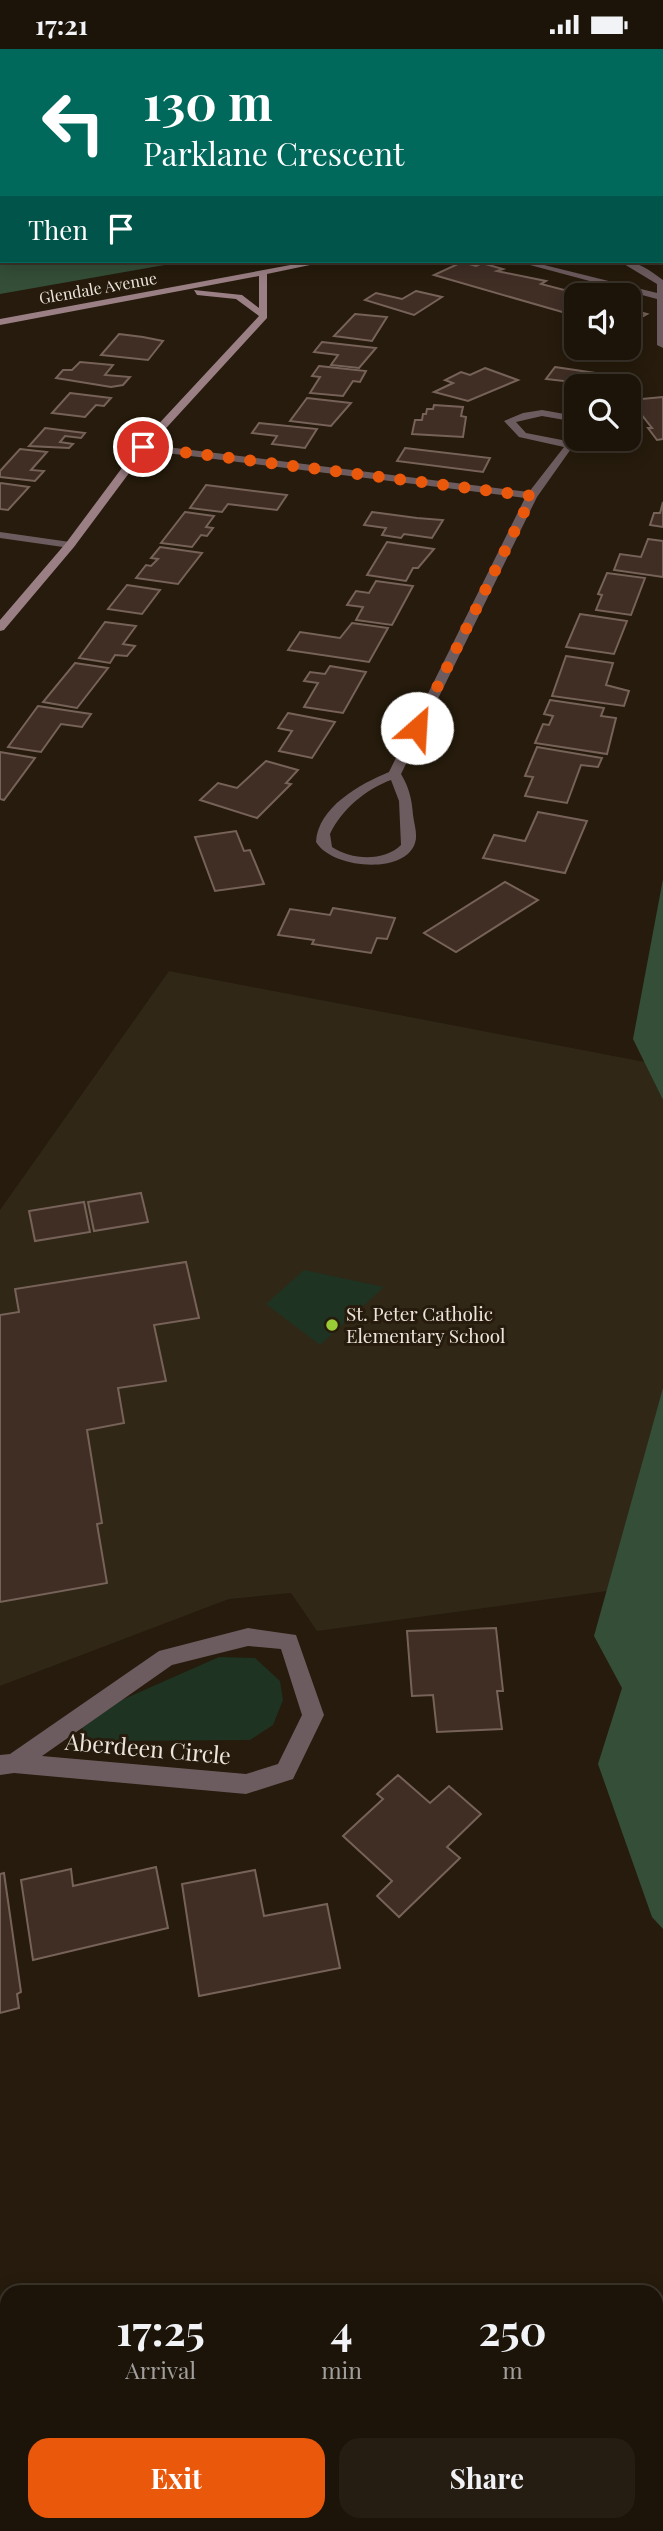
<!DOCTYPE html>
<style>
body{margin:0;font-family:"Playfair Display",serif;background:#251d12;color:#f1f3f6;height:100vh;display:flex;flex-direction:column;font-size:26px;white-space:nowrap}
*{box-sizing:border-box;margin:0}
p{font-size:23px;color:#a09e9c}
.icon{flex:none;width:38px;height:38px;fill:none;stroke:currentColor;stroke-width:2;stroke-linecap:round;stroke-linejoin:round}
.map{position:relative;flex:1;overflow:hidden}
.sheet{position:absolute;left:0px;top:2236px;width:663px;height:247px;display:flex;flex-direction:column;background:#1c1409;border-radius:21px 21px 0 0;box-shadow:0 4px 18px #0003,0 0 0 2px #3a332a}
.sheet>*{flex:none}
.guide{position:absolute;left:0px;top:0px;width:663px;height:214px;box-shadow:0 4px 18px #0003,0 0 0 2px #3a332a;background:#00695c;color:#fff;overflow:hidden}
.buttons{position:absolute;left:564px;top:234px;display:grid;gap:14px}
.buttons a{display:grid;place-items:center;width:77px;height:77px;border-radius:14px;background:#1c1409;box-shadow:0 4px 18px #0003,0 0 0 2px #3a332a;font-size:35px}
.pin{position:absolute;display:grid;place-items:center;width:60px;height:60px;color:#fff;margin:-30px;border:4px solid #fff;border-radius:50%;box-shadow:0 2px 7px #0007}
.me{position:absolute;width:77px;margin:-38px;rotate:26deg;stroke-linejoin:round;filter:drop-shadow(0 0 5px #0008)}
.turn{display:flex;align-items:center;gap:24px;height:147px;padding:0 28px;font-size:32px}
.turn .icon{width:91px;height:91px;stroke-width:2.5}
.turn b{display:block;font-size:49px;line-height:60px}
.then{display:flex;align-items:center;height:66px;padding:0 28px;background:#0003;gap:14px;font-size:26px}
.eta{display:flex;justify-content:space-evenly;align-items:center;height:119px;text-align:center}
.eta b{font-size:42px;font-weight:700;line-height:49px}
.primary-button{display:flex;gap:14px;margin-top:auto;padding:14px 28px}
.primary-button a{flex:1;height:80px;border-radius:21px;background:#ea580c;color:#fff;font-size:28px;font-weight:700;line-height:80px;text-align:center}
.primary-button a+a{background:#251d12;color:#f1f3f6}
.status{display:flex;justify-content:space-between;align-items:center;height:49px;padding:0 35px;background:#1c1409;direction:ltr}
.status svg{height:19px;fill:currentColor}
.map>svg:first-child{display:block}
.education{fill:#302717}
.green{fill:#1e3321}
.forest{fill:#344e37}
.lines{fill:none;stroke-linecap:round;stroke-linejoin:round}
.stream{stroke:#00111f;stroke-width:4.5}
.building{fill:#402e25;stroke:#766258;stroke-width:2}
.lane{fill:#6d5c5f;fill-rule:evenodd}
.street{fill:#6d5c5f;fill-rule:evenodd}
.secondary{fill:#9a7f84;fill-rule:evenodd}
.route{stroke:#ea580c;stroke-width:12;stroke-dasharray:0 21.6}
.poi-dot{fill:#99cb36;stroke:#261b0c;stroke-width:2.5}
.labels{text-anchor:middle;stroke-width:6;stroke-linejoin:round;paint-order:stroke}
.far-street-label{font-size:16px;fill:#ede5dc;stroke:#261b0c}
.poi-label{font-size:19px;fill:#ede5dc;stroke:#261b0c;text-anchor:start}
.near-street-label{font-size:23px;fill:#ede5dc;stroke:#261b0c}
</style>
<div class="status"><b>17:21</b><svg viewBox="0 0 49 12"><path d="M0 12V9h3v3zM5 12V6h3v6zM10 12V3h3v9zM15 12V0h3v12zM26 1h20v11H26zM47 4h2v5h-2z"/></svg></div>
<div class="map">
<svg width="663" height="2482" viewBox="0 0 663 2482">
<rect width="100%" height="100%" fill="#261b0c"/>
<!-- education -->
<polygon class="education" points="169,922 645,1013 663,1051 663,1391 607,1542 317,1582 291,1544 229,1550 0,1637 0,1161"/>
<!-- green -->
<g class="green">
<polygon points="304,1221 384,1238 320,1296 266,1255"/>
<polygon points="219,1608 255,1609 280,1632 283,1651 273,1676 250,1691 105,1692 85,1688 82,1678 99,1661"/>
</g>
<!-- forest -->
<g class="forest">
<polygon points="0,0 305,0 305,2 2,2 2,212 187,212 0,245"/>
<polygon points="663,830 663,1051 633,990"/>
<polygon points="663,1339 663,1880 652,1868 598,1715 622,1639 594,1587"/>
</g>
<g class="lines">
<!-- stream -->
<polyline class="stream" points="653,0 656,2"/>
</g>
<!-- building -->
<g class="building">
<polygon points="462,213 476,217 482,214 503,220 497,222 546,232 541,235 564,241 569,238 593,244 576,247 576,267 434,226"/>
<polygon points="416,242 442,248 414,266 365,251 376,244 402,250"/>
<polygon points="628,254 638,257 632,261 647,265 628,275"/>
<polygon points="355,265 387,268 372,292 334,287"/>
<polygon points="119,285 143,288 163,292 148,311 101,306"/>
<polygon points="322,293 376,299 359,319 331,316 338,306 314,303"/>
<polygon points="80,313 113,316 105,326 130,328 123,336 111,338 56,329 63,321 72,321"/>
<polygon points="319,317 366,322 360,333 353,332 343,347 310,344 320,328 312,327"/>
<polygon points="555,318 623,328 616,338 546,330"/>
<polygon points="485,319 518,331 468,352 434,343 453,334 445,331 461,323 470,326"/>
<polygon points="70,344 111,349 104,357 96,356 85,368 52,364"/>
<polygon points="663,348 663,390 657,391 648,379 652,379 630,351"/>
<polygon points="307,349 351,354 331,377 290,372"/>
<polygon points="434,356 463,358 461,367 466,368 463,388 412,385 415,371 422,371 423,365 426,365 427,360 433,360"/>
<polygon points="259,374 317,380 305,399 272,395 277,387 252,384"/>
<polygon points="45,379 85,384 81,389 65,387 60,393 73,395 69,399 29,397"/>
<polygon points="405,399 490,409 483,423 397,412"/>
<polygon points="20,400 47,403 31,421 44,422 35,432 0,428 0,422"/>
<polygon points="0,435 1,434 29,438 8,461 0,460"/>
<polygon points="206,436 287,446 277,461 228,455 222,463 190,459"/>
<polygon points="663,453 663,478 650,476 654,464 660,464"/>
<polygon points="185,463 214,467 206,478 213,479 207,487 201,486 192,498 161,494"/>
<polygon points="372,463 417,469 443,471 432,489 404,485 401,489 382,486 386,479 364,476"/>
<polygon points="648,490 663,492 663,528 614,521 620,505 641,508"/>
<polygon points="387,493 434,500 418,519 413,519 406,532 367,526"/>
<polygon points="160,498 202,504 178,535 136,529 146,516 151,517 158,510 151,509"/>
<polygon points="607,524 645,529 631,566 596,561 602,546 598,545"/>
<polygon points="376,532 413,537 392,576 356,571 363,558 347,556 356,542 369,544"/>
<polygon points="127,536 160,541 142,565 108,560"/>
<polygon points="580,565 627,572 614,605 566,598"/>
<polygon points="105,573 136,577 123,595 135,597 127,607 115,606 110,614 79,609"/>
<polygon points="352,574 388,579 369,613 288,601 300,583 340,589"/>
<polygon points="566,607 613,614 606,636 629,642 624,657 552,647"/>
<polygon points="75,614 108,619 77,659 43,653"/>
<polygon points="330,617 366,623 343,664 304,658 318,634 304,632 310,623 325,625"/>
<polygon points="550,651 604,659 601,667 616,669 607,705 535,694 543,675 549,676 553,667 544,665"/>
<polygon points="38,657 91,665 82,678 61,675 41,703 8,698"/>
<polygon points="288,664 335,673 312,709 279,702 292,682 278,679"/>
<polygon points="537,698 602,709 598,718 581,716 567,754 525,747 533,728 525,727"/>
<polygon points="0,703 35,709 4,751 0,750"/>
<polygon points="266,712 298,721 286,734 291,735 257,769 200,751 218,734 237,739"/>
<polygon points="538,763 587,772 565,824 483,809 494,786 525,792"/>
<polygon points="236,782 244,802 250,801 264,835 215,842 195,788"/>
<polygon points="505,833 538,851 456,903 424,884"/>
<polygon points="333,859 395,869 387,890 377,889 371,904 312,895 314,891 278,886 290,860 330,866"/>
<polygon points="141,1144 148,1173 94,1182 88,1153"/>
<polygon points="84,1153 90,1183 35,1192 29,1162"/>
<polygon points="186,1213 199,1269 154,1276 166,1332 118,1339 124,1374 87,1381 102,1474 97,1475 107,1534 0,1553 0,1266 19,1263 15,1240"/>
<polygon points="496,1579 503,1642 497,1642 502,1680 437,1683 433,1646 412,1647 407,1582"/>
<polygon points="398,1726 430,1754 449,1737 481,1765 447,1798 460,1809 399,1868 377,1847 392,1832 343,1787 383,1750 377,1745"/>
<polygon points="156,1818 168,1879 33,1911 21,1831 71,1820 73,1837"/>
<polygon points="255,1821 264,1867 327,1855 340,1919 199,1947 182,1835"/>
<polygon points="4,1824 21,1943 17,1945 19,1959 0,1964 0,1825"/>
<polygon points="48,2476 76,2476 77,2482 27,2482"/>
<polygon points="100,2476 317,2476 304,2482 102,2482"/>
<polygon points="512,2476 562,2476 559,2482 518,2482"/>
</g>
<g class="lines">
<!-- lane -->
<path class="lane" d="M515 212H528L657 244V235L619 212C637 211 649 221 663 231V299L657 296V250Z"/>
<!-- street -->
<g class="street">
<path d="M542 361 576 367V373L542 367 516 373 526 384 567 392 572 382 576 381V390H578L537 448 401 725C409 738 412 751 413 766 414 775 418 785 415 794 405 826 332 820 316 793 318 758 360 735 389 723L525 449 143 401 138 398 143 395 529 443 564 398 519 388 504 372 523 364ZM391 731 399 752 401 796C384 813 351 811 332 798L330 785C342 760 366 740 391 731Z"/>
<polygon points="0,483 70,493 76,496 70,499 0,489"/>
<path d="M248 1579 296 1586 324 1666 293 1730 246 1745 14 1724 0 1726V1706L10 1705 159 1602ZM248 1597 281 1600 302 1666 278 1715 246 1725 42 1707 172 1616Z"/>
</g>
<!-- secondary -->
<g class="secondary">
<rect x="409" y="0" width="6" height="2"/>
<rect x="662" y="129" width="1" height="4"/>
<polygon points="312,212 329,212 267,225 267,269 147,400 74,498 4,581 0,582 0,571 66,494 139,396 259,267 236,250 197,246 194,241 242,246 259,259 259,227 0,276 0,270"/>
</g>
</g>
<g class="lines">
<!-- route -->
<polyline class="route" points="143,398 532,447 417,679"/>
</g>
<!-- markers -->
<circle class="poi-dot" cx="332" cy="1276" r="7"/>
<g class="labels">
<!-- far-street labels -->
<g class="far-street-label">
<text transform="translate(98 239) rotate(-10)" y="6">Glendale Avenue</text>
</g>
<!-- poi labels -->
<g class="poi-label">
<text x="346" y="1272">St. Peter Catholic<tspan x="346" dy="22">Elementary School</tspan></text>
</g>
<!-- near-street labels -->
<g class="near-street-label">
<text transform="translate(148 1700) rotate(5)" y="8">Aberdeen Circle</text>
</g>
</g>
</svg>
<div class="buttons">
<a><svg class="icon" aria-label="sound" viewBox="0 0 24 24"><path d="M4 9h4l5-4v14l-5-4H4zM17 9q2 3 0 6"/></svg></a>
<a><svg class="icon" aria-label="search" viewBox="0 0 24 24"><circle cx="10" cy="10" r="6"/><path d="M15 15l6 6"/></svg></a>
</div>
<div class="pin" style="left:143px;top:398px;background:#d93025"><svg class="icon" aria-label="arrive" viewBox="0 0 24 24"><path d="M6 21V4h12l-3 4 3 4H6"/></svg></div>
<svg class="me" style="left:417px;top:679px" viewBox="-20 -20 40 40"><circle r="19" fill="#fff"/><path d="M0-13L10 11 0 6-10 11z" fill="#ea580c"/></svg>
<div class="guide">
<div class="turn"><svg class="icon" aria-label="left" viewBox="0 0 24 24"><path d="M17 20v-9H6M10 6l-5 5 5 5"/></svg><div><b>130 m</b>Parklane Crescent</div></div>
<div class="then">Then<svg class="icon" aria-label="arrive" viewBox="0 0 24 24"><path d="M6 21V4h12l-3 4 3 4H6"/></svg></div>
</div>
<section class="sheet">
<div class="eta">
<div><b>17:25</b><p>Arrival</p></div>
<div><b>4</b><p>min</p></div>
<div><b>250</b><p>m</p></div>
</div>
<div class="primary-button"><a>Exit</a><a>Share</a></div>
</section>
</div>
